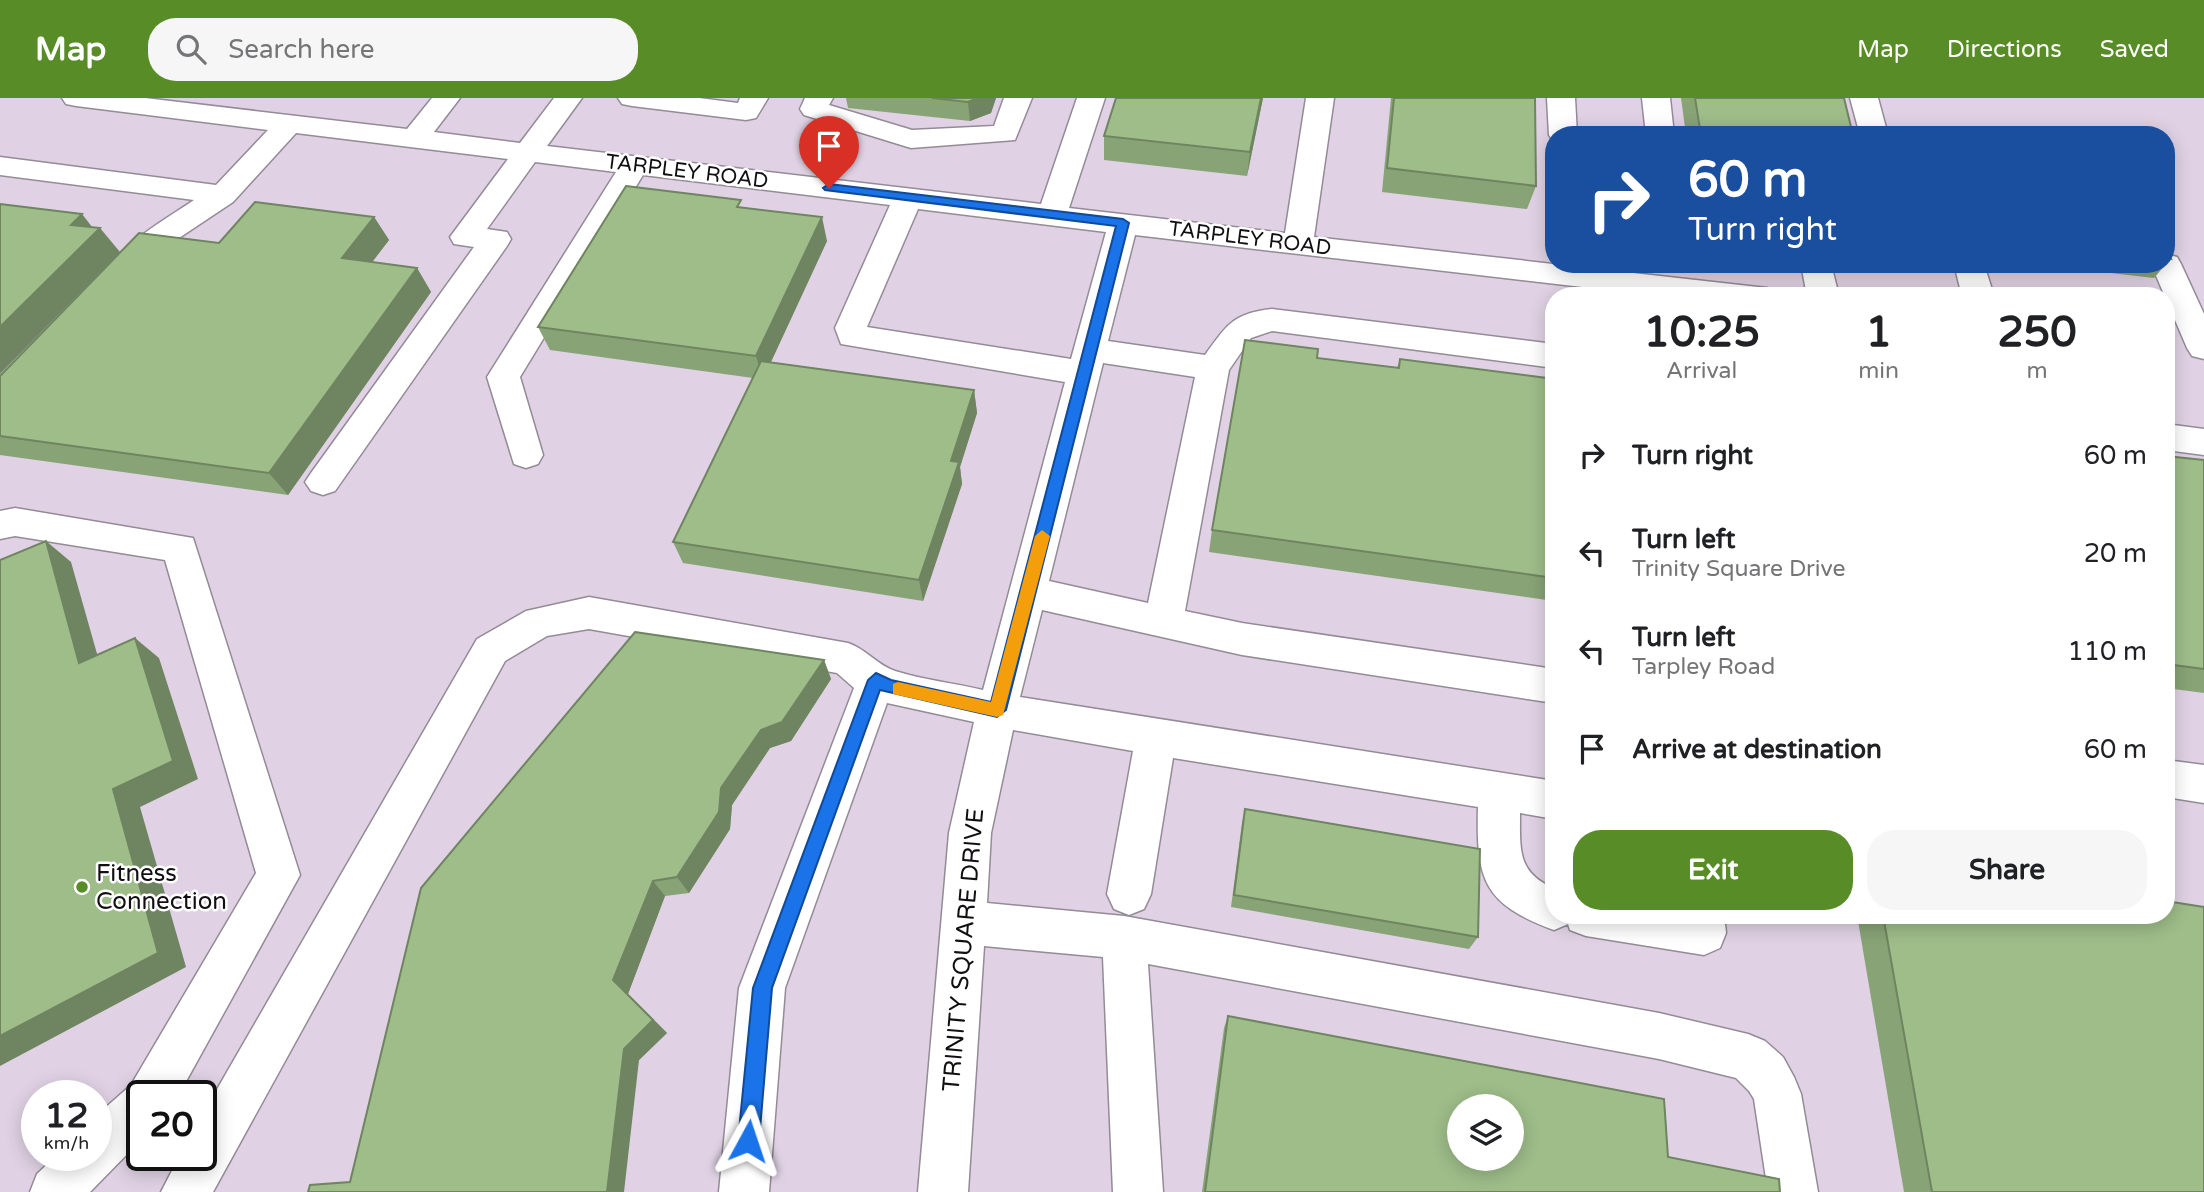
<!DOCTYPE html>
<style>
body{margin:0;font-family:"Varela Round",sans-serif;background:#f6f6f6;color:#202124;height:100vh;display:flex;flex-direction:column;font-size:26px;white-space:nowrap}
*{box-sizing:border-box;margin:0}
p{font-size:23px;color:#757577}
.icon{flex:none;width:38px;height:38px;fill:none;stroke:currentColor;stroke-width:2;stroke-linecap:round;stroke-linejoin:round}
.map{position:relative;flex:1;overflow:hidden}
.drawer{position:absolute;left:1545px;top:189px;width:630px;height:637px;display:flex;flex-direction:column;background:#fff;border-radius:28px;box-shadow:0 4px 18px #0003}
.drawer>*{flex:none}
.hud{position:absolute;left:1545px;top:28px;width:630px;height:147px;border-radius:28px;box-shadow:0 4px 18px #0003;background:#1a4fa0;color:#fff;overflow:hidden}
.controls{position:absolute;left:1447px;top:996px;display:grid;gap:14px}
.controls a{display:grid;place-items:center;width:77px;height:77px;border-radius:50%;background:#fff;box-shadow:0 4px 18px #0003;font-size:35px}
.speed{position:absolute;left:21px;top:982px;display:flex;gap:14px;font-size:35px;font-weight:700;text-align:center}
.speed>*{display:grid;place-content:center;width:91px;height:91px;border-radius:50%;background:#fff;box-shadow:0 4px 18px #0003;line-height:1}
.speed small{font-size:18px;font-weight:400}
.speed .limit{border:4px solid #111;border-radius:10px;background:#fff;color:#111}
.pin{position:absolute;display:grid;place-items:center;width:60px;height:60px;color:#fff;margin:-72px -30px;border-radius:50% 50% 50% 0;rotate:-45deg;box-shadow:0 0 7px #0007}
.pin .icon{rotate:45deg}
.me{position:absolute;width:77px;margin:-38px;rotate:5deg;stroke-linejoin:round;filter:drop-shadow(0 0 5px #0008)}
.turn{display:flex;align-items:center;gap:24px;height:147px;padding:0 28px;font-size:32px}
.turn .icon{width:91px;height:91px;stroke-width:2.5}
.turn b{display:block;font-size:49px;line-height:60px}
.eta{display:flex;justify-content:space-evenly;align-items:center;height:119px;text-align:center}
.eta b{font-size:42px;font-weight:700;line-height:49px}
.primary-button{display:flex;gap:14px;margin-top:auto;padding:14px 28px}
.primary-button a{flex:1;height:80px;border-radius:28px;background:#578c26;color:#fff;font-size:28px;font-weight:700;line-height:80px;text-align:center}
.primary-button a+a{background:#f6f6f6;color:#202124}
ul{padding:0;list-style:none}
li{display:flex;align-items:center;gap:21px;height:98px;padding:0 28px}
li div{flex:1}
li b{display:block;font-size:26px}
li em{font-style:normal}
header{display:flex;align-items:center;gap:42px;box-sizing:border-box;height:98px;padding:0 35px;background:#578c26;color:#fff}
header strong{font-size:33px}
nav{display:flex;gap:38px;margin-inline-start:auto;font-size:24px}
.search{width:490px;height:63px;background:#f6f6f6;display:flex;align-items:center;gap:18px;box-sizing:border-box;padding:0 24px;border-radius:28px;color:#757577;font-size:26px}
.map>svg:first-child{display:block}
.built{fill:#e0d2e4;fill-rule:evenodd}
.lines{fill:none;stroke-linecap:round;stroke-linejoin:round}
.minor-casing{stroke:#938b96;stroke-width:3}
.minor{fill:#fff;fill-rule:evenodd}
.wall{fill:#88a376}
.shaded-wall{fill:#6f8460}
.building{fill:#9ebd89;stroke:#6f8460;stroke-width:2;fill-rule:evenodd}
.route{fill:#1a73e8;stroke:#114b97;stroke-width:2}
.slow{fill:#f59e0b}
.poi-dot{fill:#578c26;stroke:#fff;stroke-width:2.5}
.labels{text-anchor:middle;stroke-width:5;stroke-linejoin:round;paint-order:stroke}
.far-street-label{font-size:21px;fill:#120f13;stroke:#fff}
.poi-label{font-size:24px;fill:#120f13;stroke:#fff;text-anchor:start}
.street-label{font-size:24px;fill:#120f13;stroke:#fff}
</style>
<header>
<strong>Map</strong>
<div class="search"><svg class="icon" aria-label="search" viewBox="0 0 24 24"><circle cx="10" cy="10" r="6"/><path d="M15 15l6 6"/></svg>Search here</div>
<nav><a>Map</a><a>Directions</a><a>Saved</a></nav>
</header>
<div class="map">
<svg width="2204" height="1094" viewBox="0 0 2204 1094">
<rect width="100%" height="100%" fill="#eae1ed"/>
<!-- built -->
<path class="built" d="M0 0H2204V1094H0ZM1554 37H2166V166H1554ZM1554 198H2166V817H1554ZM37 998H96V1057H37ZM142 998H201V1057H142ZM1460 1008H1512V1060H1460Z"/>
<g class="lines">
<defs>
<g id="minor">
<path d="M62 0H145L407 31 432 0H460L434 34 520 45 554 0H582L547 48 1041 106 1077 0H1105L1069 110 1285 135 1306 0H1334L1314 139 1767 190 1771 198H1660L1135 137 1108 243 1205 257C1227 227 1233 215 1272 211L1554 246V270L1272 233 1251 240 1229 272 1185 513 1242 525 1554 571V605L1242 557 1042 512 1020 599 1554 683V721L1520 715C1520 751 1517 775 1554 790V817H1724L1726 835 1720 850 1704 857 1586 838 1570 832 1568 826 1554 832C1483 806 1476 782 1478 709L1173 660 1151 796 1144 811 1129 817 1114 811 1107 796 1133 653 1013 632 991 735 987 805 1124 818 1659 915 1748 936 1765 943 1783 959 1794 979 1801 996 1818 1094H1768L1754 1001 1749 993 1736 980 1659 961 1148 866 1163 1094H1113L1103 859 984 848 968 1094H918L949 735 974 624 887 605 785 890 769 1094H719L739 890 854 590 837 575 589 531 547 538 505 563 213 1094H161L180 1057H201V1019L477 541 526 513 589 499 848 545C866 551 877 567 895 573 923 582 954 585 983 592L1065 284 841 246 835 230 890 107 643 77 520 279 543 357 538 366 526 370 514 366 487 279 616 74 535 64 487 131 507 134 511 141 507 148 335 393 323 397 311 393 305 384 311 375 474 149 454 146 450 139 508 61 296 35 233 104 161 152 134 181 123 184 112 181 108 174C128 141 163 123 194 102L0 77V59L216 87 268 32 76 8 66 6ZM918 111 1106 134 1071 261 867 229ZM1103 265 1195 279 1148 505 1049 483Z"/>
<polygon points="618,0 699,0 738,5 740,0 768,0 756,20 746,22 632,8 622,6"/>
<polygon points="805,0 833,0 829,7 912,32 994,28 1004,0 1032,0 1015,42 911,50 804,17 800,11"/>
<polygon points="1547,0 1575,0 1577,37 1554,37 1553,43 1549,37"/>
<polygon points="1642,0 1670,0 1674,37 1646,37"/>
<polygon points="1850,0 1878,0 1888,37 1860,37"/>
<polygon points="2166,156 2177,159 2181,166 2204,216 2204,261 2192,258 2187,250 2151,166 2166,166"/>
<polygon points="1801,166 1831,166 1839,198 1807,198"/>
<polygon points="1954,166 1984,166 1994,198 1962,198"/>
<polygon points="2166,326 2204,331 2204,357 2166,352"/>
<polygon points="15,410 193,440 300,777 178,998 142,998 142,1041 90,1094 30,1094 37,1076 57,1057 96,1057 96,1018 131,987 256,775 165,462 15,438 0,441 0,413"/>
<polygon points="2166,662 2204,667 2204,705 2166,699"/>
</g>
</defs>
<!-- minor casing -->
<use href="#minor" class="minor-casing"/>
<!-- minor -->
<use href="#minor" class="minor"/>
</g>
<!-- wall -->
<g class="wall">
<polygon points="846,0 996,0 991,15 970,23 848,10"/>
<polygon points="1263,0 1247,78 1104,62 1104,38"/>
<polygon points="1391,0 1535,0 1536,88 1527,111 1382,94"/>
<polygon points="1681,0 1844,0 1853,37 1686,37"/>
<polygon points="743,110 827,143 771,264 974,292 977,315 960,369 962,386 923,503 683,465 673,444 753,280 550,252 538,229"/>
<polygon points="374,119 389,142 372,164 417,170 431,194 288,397 0,357 0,278 219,145"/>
<polygon points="2033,166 2166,166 2154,180"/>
<polygon points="1317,260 1397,270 1400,261 1554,281 1554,503 1209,454 1212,432"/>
<polygon points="2166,358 2204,362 2204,595 2166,590"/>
<polygon points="824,562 831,581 791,643 770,650 732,707 730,731 689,795 665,798 628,896 667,935 639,962 350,1084"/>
<polygon points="1245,711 1478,839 1469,851 1231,809 1242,725"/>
<polygon points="1857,817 2166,817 2204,1094 1904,1094"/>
<polygon points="1228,918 1668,1059 1780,1094 1202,1094 1224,930"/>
</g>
<!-- shaded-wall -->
<g class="shaded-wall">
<polygon points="978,0 996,0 991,15 970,23 968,4"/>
<polygon points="1261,0 1263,0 1247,78 1250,54"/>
<polygon points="82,116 96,134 100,130 120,154 0,276 0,229 71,127"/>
<polygon points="374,119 389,142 357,184 342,160"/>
<polygon points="822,119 827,143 763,281 756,258"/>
<polygon points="417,170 431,194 288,397 269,375"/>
<polygon points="974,292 977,315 960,369 962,386 923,503 919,482 951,363"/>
<polygon points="46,443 71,464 105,584 79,565"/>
<polygon points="135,540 159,560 198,681 140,709 186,869 0,968 0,938 113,691"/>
<polygon points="824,562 831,581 791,643 770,650 732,707 730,731 689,795 677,779 721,690 761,632"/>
<polygon points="653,783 665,798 628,896 667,935 639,962 624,1094 607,1094 613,882"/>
</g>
<!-- building -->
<g class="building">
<polygon points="932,0 978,0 968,4"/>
<polygon points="1116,0 1261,0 1250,54 1104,38"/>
<polygon points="1394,0 1535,0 1536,88 1387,70"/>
<polygon points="1695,0 1844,0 1853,37 1701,37"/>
<polygon points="626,88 741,102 737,109 822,119 756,258 538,229"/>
<polygon points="255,104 374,119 342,160 417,170 269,375 0,338 0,278 139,135 219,145"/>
<polygon points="0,106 82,116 71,127 100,130 0,229"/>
<polygon points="2166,150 2171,161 2166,160"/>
<polygon points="1245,242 1318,251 1317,260 1399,270 1400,261 1554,281 1554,480 1212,432"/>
<polygon points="761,263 974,292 951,363 959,364 919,482 673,444"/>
<polygon points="2166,358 2204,362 2204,571 2166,566"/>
<polygon points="46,443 79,565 135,540 173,663 113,691 158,855 0,938 0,462"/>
<polygon points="635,534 824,562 782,624 761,632 721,690 719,714 677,779 653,783 613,882 653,922 624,951 607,1094 308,1094 310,1087 350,1084 421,790"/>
<polygon points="1245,711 1480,751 1478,839 1234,797"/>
<polygon points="2166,803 2204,809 2204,1094 1932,1094 1883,817 2166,817"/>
<path d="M1228 918 1664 1001 1668 1059 1779 1081 1780 1094H1205ZM1460 1008H1512V1060H1460Z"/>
</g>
<!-- route -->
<polygon class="route" points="829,86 1123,121 1129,125 1006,612 997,619 880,592 772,890 759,1043 756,1050 748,1053 741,1050 738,1043 753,890 868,582 876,575 891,582 991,604 1116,128 825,92 823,90"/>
<!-- slow -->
<polygon class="slow" points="1042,432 1050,438 1003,617 997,619 893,596 893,586 898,584 991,604 1035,438"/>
<!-- markers -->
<circle class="poi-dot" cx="82" cy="789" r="7"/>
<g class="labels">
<!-- far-street labels -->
<g class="far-street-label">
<text transform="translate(687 73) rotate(7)" y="7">TARPLEY ROAD</text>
<text transform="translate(1250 140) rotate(7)" y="7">TARPLEY ROAD</text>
</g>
<!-- poi labels -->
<g class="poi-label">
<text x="96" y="783">Fitness<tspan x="96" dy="28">Connection</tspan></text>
</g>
<!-- street labels -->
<g class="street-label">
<text transform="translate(963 852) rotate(-85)" y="8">TRINITY SQUARE DRIVE</text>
</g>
</g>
</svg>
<div class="controls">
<a><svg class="icon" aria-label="layers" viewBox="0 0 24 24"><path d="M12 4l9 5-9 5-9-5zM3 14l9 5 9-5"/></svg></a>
</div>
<div class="speed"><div>12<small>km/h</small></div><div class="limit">20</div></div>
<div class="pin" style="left:829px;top:90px;background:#d93025"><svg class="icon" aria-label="arrive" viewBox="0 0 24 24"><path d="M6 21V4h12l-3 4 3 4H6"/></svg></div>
<svg class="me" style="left:748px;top:1043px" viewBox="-20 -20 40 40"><path d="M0-17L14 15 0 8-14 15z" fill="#1a73e8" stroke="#fff" stroke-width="4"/></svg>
<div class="hud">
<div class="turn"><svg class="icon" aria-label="right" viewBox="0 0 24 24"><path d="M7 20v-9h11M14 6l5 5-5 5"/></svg><div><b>60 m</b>Turn right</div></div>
</div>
<section class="drawer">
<div class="eta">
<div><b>10:25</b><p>Arrival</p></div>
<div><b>1</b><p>min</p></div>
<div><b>250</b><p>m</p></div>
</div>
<ul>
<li><svg class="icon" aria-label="right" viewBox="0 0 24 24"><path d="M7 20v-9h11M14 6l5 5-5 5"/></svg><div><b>Turn right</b></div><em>60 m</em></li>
<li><svg class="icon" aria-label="left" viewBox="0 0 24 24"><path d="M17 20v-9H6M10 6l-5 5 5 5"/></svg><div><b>Turn left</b><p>Trinity Square Drive</p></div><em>20 m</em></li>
<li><svg class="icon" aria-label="left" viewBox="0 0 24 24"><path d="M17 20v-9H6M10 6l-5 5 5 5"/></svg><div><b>Turn left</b><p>Tarpley Road</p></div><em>110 m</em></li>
<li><svg class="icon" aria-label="arrive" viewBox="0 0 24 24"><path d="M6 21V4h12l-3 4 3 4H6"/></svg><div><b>Arrive at destination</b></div><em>60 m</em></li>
</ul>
<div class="primary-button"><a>Exit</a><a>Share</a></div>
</section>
</div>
